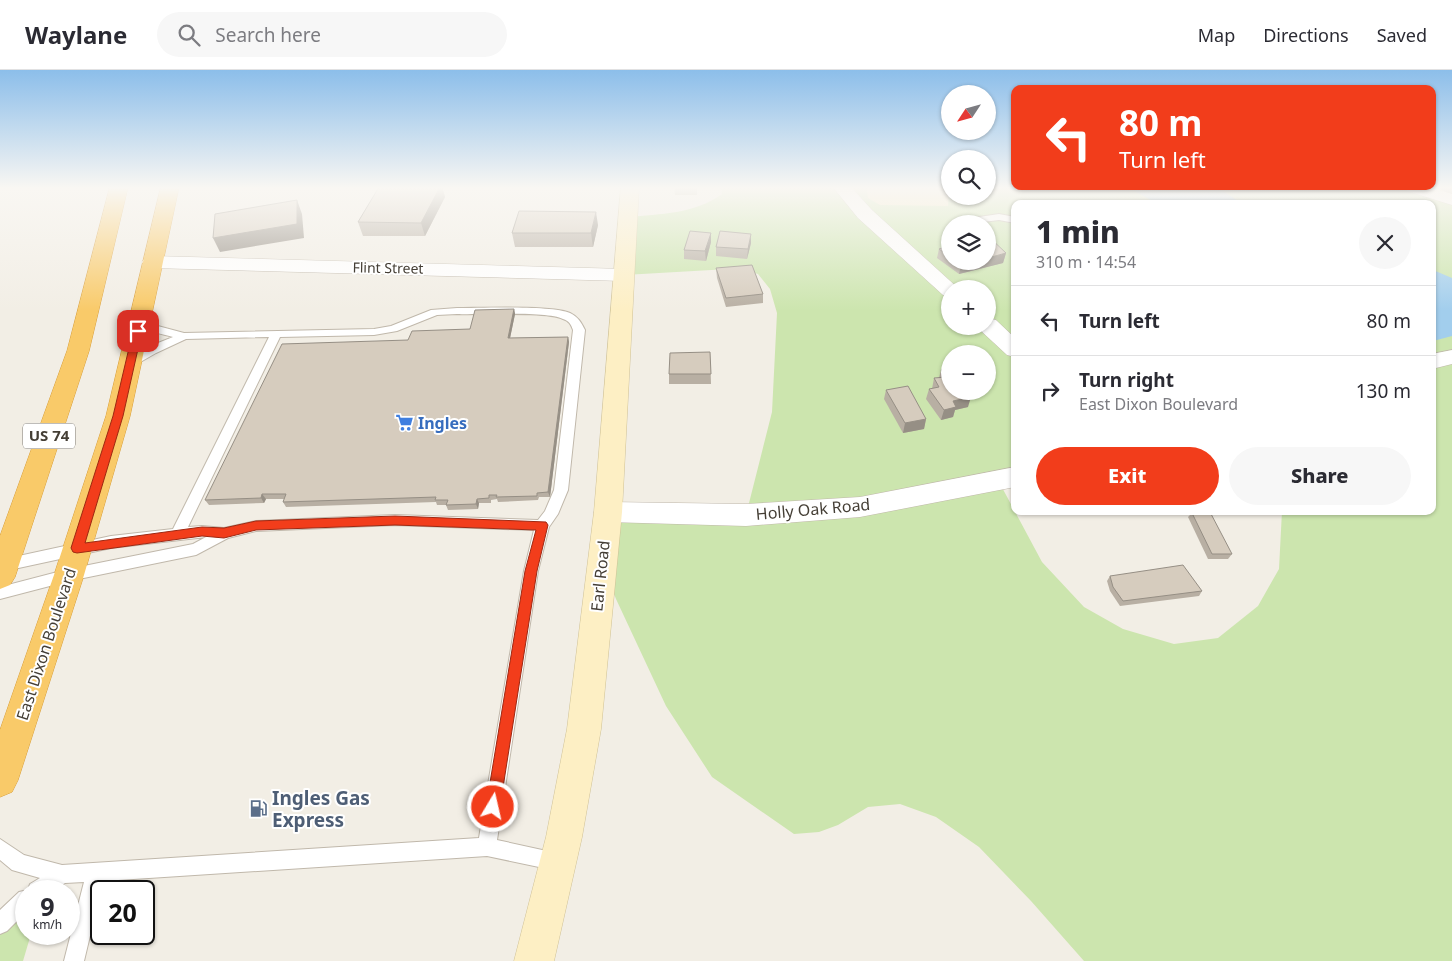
<!DOCTYPE html>
<meta charset="utf-8">
<style>
body{margin:0;font-family:"Noto Sans",sans-serif;background:#f7f7f7;color:#2b2b33;height:100vh;display:flex;flex-direction:column;font-size:19px;white-space:nowrap}
*{box-sizing:border-box;margin:0}
p{font-size:16px;color:#7c7c81}
.icon{flex:none;width:28px;height:28px;fill:none;stroke:currentColor;stroke-width:2;stroke-linecap:round;stroke-linejoin:round}
.map{position:relative;flex:1;overflow:hidden}
.drawer{position:absolute;left:1011px;top:130px;width:425px;height:315px;display:flex;flex-direction:column;background:#fff;border-radius:10px;box-shadow:0 1px 4px #0004}
.drawer>*{flex:none}
.hud{position:absolute;left:1011px;top:15px;width:425px;height:105px;border-radius:10px;box-shadow:0 1px 4px #0004;background:#f23d1b;color:#fff;overflow:hidden}
.needle{width:32px;rotate:234deg}
.fabs{position:absolute;left:941px;top:15px;display:grid;gap:10px}
.fabs a{display:grid;place-items:center;width:55px;height:55px;border-radius:50%;background:#fff;box-shadow:0 1px 4px #0004;font-size:25px}
.speed{position:absolute;left:15px;top:810px;display:flex;gap:10px;font-size:25px;font-weight:700;text-align:center}
.speed>*{display:grid;place-content:center;width:65px;height:65px;border-radius:50%;background:#fff;box-shadow:0 1px 4px #0004;line-height:1}
.speed small{font-size:12px;font-weight:400}
.speed .limit{border:2px solid #111;border-radius:8px;background:#fff;color:#111}
.pin{position:absolute;display:grid;place-items:center;width:42px;height:42px;color:#fff;margin:-21px;border-radius:10px;box-shadow:0 2px 8px #0006}
.me{position:absolute;width:55px;margin:-28px;rotate:9deg;stroke-linejoin:round;filter:drop-shadow(0 0 4px #0008)}
.turn{display:flex;align-items:center;gap:18px;height:105px;padding:0 25px;font-size:22px}
.turn .icon{width:65px;height:65px;stroke-width:2.5}
.turn b{display:block;font-size:35px;line-height:42px}
.round{display:grid;place-items:center;flex:none;width:52px;height:52px;border-radius:26px;background:#f7f7f7}
.headline{display:flex;align-items:center;justify-content:space-between;height:85px;padding:0 25px}
h1{font-size:30px;font-weight:800;line-height:38px}
.action{display:flex;gap:10px;margin-top:auto;padding:10px 25px}
.action a{flex:1;height:58px;border-radius:30px;background:#f23d1b;color:#fff;font-size:20px;font-weight:800;line-height:58px;text-align:center}
.action a+a{background:#f7f7f7;color:#2b2b33}
ul{padding:0;list-style:none}
li{display:flex;align-items:center;gap:15px;height:70px;padding:0 25px;border-top:1px solid #e1e1e2}
li div{flex:1}
li b{display:block;font-size:19px}
li em{font-style:normal}
header{display:flex;align-items:center;gap:30px;box-sizing:border-box;height:70px;padding:0 25px;background:#fff;border-bottom:1px solid #e1e1e2}
header strong{font-size:24px}
nav{display:flex;gap:28px;margin-inline-start:auto;font-size:18px}
.search{width:350px;height:45px;background:#f7f7f7;display:flex;align-items:center;gap:12px;box-sizing:border-box;padding:0 18px;border-radius:28px;color:#7c7c81;font-size:19px}
.map>svg:first-child{display:block}
.green{fill:#cce5ae;fill-rule:evenodd}
.sand{fill:#f6ebc1}
.water{fill:#a2ceed}
.lines{fill:none;stroke-linecap:round;stroke-linejoin:round}
.lane-casing{stroke:#c0b8ab;stroke-width:2}
.street-casing{stroke:#c0b8ab;stroke-width:1}
.secondary-casing{stroke:#d0c296;stroke-width:1}
.highway-casing{stroke:#d89e39;stroke-width:1}
.lane{fill:#fff;fill-rule:evenodd}
.street{fill:#fff;fill-rule:evenodd}
.secondary{fill:#fdefc4;fill-rule:evenodd}
.highway{fill:#f9ca69;fill-rule:evenodd}
.wall{fill:#b8afa3}
.shaded-wall{fill:#968f85}
.building{fill:#d6ccbe;stroke:#968f85}
.route{fill:#f23d1b;stroke:#9d2812}
.labels{text-anchor:middle;stroke-width:4;stroke-linejoin:round;paint-order:stroke}
.far-street-label{font-size:14px;fill:#443e35;stroke:#fff}
.shield{fill:#fff;stroke:#7c7872;stroke-width:1}
.shield-label{font-size:15px;font-weight:bold;fill:#443e35}
.shop-label{font-size:16px;font-weight:bold;fill:#366cbe;stroke:#fff;text-anchor:start}
.street-label{font-size:16px;fill:#443e35;stroke:#fff}
.near-service-label{font-size:19px;font-weight:bold;fill:#4e5e75;stroke:#fff;text-anchor:start}
</style>
<header>
<strong>Waylane</strong>
<div class="search"><svg class="icon" aria-label="search" viewBox="0 0 24 24"><circle cx="10" cy="10" r="6"/><path d="M15 15l6 6"/></svg>Search here</div>
<nav><a>Map</a><a>Directions</a><a>Saved</a></nav>
</header>
<div class="map">
<svg width="1452" height="891" viewBox="0 0 1452 891">
<rect width="100%" height="100%" fill="#f2eee5"/>
<!-- green -->
<g class="green">
<path d="M721 117H950V126H988V117H1452V891H1084L1031 831 979 777 936 747 900 734 868 737 838 755 819 762 794 764 712 707 666 636 616 529 602 493 608 442 746 445 772 342 777 243 770 219 758 204 748 201 729 199 624 205 628 147C660 144 695 144 722 124ZM1015 134H1432V441H1282L1279 499 1258 536 1218 568 1174 574 1123 559 1084 537 1042 492 998 410 1015 407ZM950 154H988V191H950ZM950 219H988V256H950ZM950 284H988V321H950Z"/>
<polygon points="26,841 26,864 31,864 23,891 0,891 0,865 10,854"/>
</g>
<!-- sand -->
<polygon class="sand" points="866,117 949,117 948,136 880,135 868,128"/>
<!-- water -->
<g class="water">
<polygon points="1127,117 1211,117 1225,122 1242,134 1158,134"/>
<polygon points="1433,200 1452,208 1452,266 1433,271"/>
</g>
<g class="lines">
<defs>
<g id="lane">
<polygon points="999,144 1015,147 1015,153 999,150 967,154 979,147"/>
<path d="M457 238C480 238 552 235 570 243 578 247 581 252 585 260L568 420 558 444 549 457 538 501 497 770 565 785 567 792 565 799 558 801 487 786 103 811 84 891H64L84 812 65 813 53 821H26V842L7 861 0 864V840L19 822 28 820 30 814 40 808 12 800 0 790V769L24 785 62 795 479 768 524 501 534 460 395 455 256 461 228 468 196 485 69 511 0 529V517L69 499 193 474 206 467 111 478 0 502V490L111 466 173 459 269 267 186 269 156 283 130 298 124 294 126 291 148 277 173 267C158 263 145 262 135 250L136 248H144L154 255 184 263 374 259 391 256 431 240ZM457 244C479 245 547 241 563 249 569 251 571 254 573 260L554 420 545 441 538 450 395 445 256 451 224 458 202 456 188 457 280 267 374 265 397 261 437 245Z"/>
</g>
<g id="street">
<polygon points="833,117 851,117 872,140 959,219 950,219 950,227 943,225 858,148"/>
<polygon points="1404,117 1430,117 1452,124 1452,135 1407,121"/>
<polygon points="152,186 624,199 631,201 634,205 631,209 624,211 152,198 145,196 142,192 145,188"/>
<polygon points="988,248 996,250 1015,268 1015,287 1007,285 980,260 978,256 988,256"/>
<polygon points="1452,280 1452,294 1432,299 1432,284"/>
<polygon points="1015,397 1015,417 860,447 746,456 608,452 598,449 594,442 598,435 608,432 746,434 860,427"/>
</g>
<polygon id="secondary" points="621,117 639,117 622,442 601,659 582,767 554,891 514,891 546,767 567,659 594,442"/>
<g id="highway">
<polygon points="110,117 128,117 89,281 15,507 10,515 0,519 0,466 67,281"/>
<polygon points="161,117 179,117 130,346 84,505 18,710 12,722 0,727 0,660 54,505 106,346"/>
</g>
</defs>
<!-- lane casing -->
<use href="#lane" class="lane-casing"/>
<!-- street casing -->
<use href="#street" class="street-casing"/>
<!-- secondary casing -->
<use href="#secondary" class="secondary-casing"/>
<!-- highway casing -->
<use href="#highway" class="highway-casing"/>
<!-- lane -->
<use href="#lane" class="lane"/>
<!-- street -->
<use href="#street" class="street"/>
<!-- secondary -->
<use href="#secondary" class="secondary"/>
<!-- highway -->
<use href="#highway" class="highway"/>
</g>
<!-- wall -->
<g class="wall">
<polygon points="379,117 442,117 445,127 425,166 363,166 358,152"/>
<polygon points="674,117 697,117 697,125 675,125"/>
<polygon points="1433,117 1452,117 1452,124"/>
<polygon points="598,155 593,177 515,177 512,163"/>
<polygon points="711,163 711,172 706,191 684,189 684,180"/>
<polygon points="751,173 747,189 716,186 716,177"/>
<polygon points="950,175 950,191 988,191 1006,183 1003,193 959,204 937,188 939,179"/>
<polygon points="716,198 763,224 763,233 726,237 717,208"/>
<polygon points="514,239 515,244 510,268 568,267 569,272 550,427 539,427 538,430 498,432 497,429 491,430 491,433 479,433 478,439 448,440 446,435 437,435 436,432 286,437 283,432 284,429 266,429 264,433 209,435 205,430 408,270 470,259"/>
<polygon points="710,282 711,314 669,314 669,304"/>
<polygon points="941,300 968,337 955,340 953,347 941,350 926,329 929,319 932,319 934,308 939,308"/>
<polygon points="886,320 926,349 924,359 903,363 884,329"/>
<polygon points="1192,443 1232,484 1228,489 1208,489 1188,447"/>
<polygon points="1110,506 1202,521 1199,526 1120,536 1110,521 1107,511"/>
</g>
<!-- shaded-wall -->
<g class="shaded-wall">
<polygon points="440,117 442,117 445,127 425,166 421,153"/>
<polygon points="297,130 302,144 304,168 220,182 213,168"/>
<polygon points="596,142 598,155 593,177 591,163"/>
<polygon points="711,163 711,172 706,191 705,181"/>
<polygon points="751,164 751,173 747,189 748,179"/>
<polygon points="1006,183 1003,193 959,204 961,195 975,191 988,191 988,188"/>
<polygon points="514,239 515,244 509,273 508,268"/>
<polygon points="568,267 569,272 550,427 548,422"/>
<polygon points="971,327 968,337 955,340 953,347 941,350 944,340 953,331"/>
<polygon points="926,349 924,359 903,363 905,353"/>
<polygon points="262,424 266,429 264,433 261,428"/>
<polygon points="477,429 479,433 478,439 476,434"/>
</g>
<!-- building -->
<g class="building">
<polygon points="379,117 440,117 421,153 358,152"/>
<polygon points="297,130 297,154 213,168 215,144"/>
<polygon points="519,141 596,142 591,163 512,163"/>
<polygon points="690,161 711,163 705,181 684,180"/>
<polygon points="720,161 751,164 748,179 716,177"/>
<polygon points="988,166 1006,183 988,188"/>
<polygon points="950,175 950,187 939,179"/>
<polygon points="956,191 975,191 961,195"/>
<polygon points="752,195 763,224 726,228 716,198"/>
<polygon points="514,239 508,268 568,267 548,422 537,423 537,426 496,427 497,425 489,425 489,428 477,429 476,434 446,435 448,430 435,430 436,427 283,432 286,424 262,424 261,428 205,430 282,274 408,270 412,261 470,259 475,240"/>
<polygon points="710,282 711,304 669,304 670,283"/>
<polygon points="950,298 950,321 967,321 971,327 953,331 956,337 944,340 929,319 939,317 934,308 946,307 941,300"/>
<polygon points="908,316 926,349 905,353 886,320"/>
<polygon points="1210,442 1232,484 1212,484 1192,443"/>
<polygon points="1183,495 1202,521 1123,531 1113,517 1110,506"/>
</g>
<!-- sky -->
<linearGradient id="sky" x2="0" y2="1"><stop stop-color="#8cbeea"/><stop offset="0.49" stop-color="#f9f7f3"/><stop offset="1" stop-color="#f9f7f3" stop-opacity="0"/></linearGradient>
<rect width="1452" height="241" fill="url(#sky)"/>
<!-- route -->
<polygon class="route" points="138,258 142,261 123,346 85,473 202,457 224,458 256,451 395,446 546,452 548,455 537,501 499,743 493,745 488,743 486,737 525,501 536,460 395,455 256,460 224,468 202,466 77,483 73,482 71,478 113,346 133,261"/>
<!-- icons -->
<defs>
<symbol id="supermarket-bare" viewBox="-9 -9 18 18"><path d="M-6-5.5h2.5l.6 2H6L4.5 2H-2.5L-4.4-4H-6ZM-1.5 3.2a1.3 1.3 0 1 0 .1 0ZM3 3.2a1.3 1.3 0 1 0 .1 0Z" fill="#3f7fe0" stroke="#fff" stroke-width="2.5" paint-order="stroke"/></symbol>
<symbol id="fuel-bare" viewBox="-9 -9 18 18"><path d="M-5.5-6h7V0h2V4h1.3V-2.5L3-4.5l.8-.8L6-3V5H2.5V1h-1V6h-7ZM-4.2-4.7v3.2H.2V-4.7Z" fill="#5c6f8a" stroke="#fff" stroke-width="2.5" paint-order="stroke"/></symbol>
</defs>
<g fill-rule="evenodd">
<use href="#supermarket-bare" x="392" y="340" width="25" height="25"/>
<use href="#fuel-bare" x="246" y="726" width="25" height="25"/>
</g>
<g class="labels">
<!-- far-street labels -->
<g class="far-street-label">
<text transform="translate(388 198) rotate(1)" y="5">Flint Street</text>
</g>
<!-- shield labels -->
<rect class="shield" x="23" y="353.5" width="52" height="25" rx="4"/>
<g class="shield-label">
<text x="49" y="371">US 74</text>
</g>
<!-- shop labels -->
<g class="shop-label">
<text x="418" y="359">Ingles</text>
</g>
<!-- street labels -->
<g class="street-label">
<text transform="translate(813 439) rotate(-5)" y="6">Holly Oak Road</text>
<text transform="translate(600 506) rotate(-84)" y="6">Earl Road</text>
<text transform="translate(46 574) rotate(-72)" y="6">East Dixon Boulevard</text>
</g>
<!-- near-service labels -->
<g class="near-service-label">
<text x="272" y="735">Ingles Gas<tspan x="272" dy="22">Express</tspan></text>
</g>
</g>
</svg>
<div class="fabs">
<a><svg class="needle" viewBox="-14 -14 28 28"><path d="M0-13l5 13h-10z" fill="#e53935"/><path d="M0 13l5-13h-10z" fill="#7c7c81"/></svg></a>
<a><svg class="icon" aria-label="search" viewBox="0 0 24 24"><circle cx="10" cy="10" r="6"/><path d="M15 15l6 6"/></svg></a>
<a><svg class="icon" aria-label="layers" viewBox="0 0 24 24"><path d="M12 4l9 5-9 5-9-5zM3 14l9 5 9-5"/></svg></a>
<a>+</a>
<a>−</a>
</div>
<div class="speed"><div>9<small>km/h</small></div><div class="limit">20</div></div>
<div class="pin" style="left:138px;top:261px;background:#d93025"><svg class="icon" aria-label="arrive" viewBox="0 0 24 24"><path d="M6 21V4h12l-3 4 3 4H6"/></svg></div>
<svg class="me" style="left:493px;top:737px" viewBox="-20 -20 40 40"><circle r="17" fill="#f23d1b" stroke="#fff" stroke-width="3"/><path d="M0-11L8 9 0 5-8 9z" fill="#fff"/></svg>
<div class="hud">
<div class="turn"><svg class="icon" aria-label="left" viewBox="0 0 24 24"><path d="M17 20v-9H6M10 6l-5 5 5 5"/></svg><div><b>80 m</b>Turn left</div></div>
</div>
<section class="drawer">
<div class="headline"><div><h1>1 min</h1><p>310 m · 14:54</p></div><a class="round"><svg class="icon" aria-label="close" viewBox="0 0 24 24"><path d="M6 6l12 12M18 6L6 18"/></svg></a></div>
<ul>
<li><svg class="icon" aria-label="left" viewBox="0 0 24 24"><path d="M17 20v-9H6M10 6l-5 5 5 5"/></svg><div><b>Turn left</b></div><em>80 m</em></li>
<li><svg class="icon" aria-label="right" viewBox="0 0 24 24"><path d="M7 20v-9h11M14 6l5 5-5 5"/></svg><div><b>Turn right</b><p>East Dixon Boulevard</p></div><em>130 m</em></li>
</ul>
<div class="action"><a>Exit</a><a>Share</a></div>
</section>
</div>
